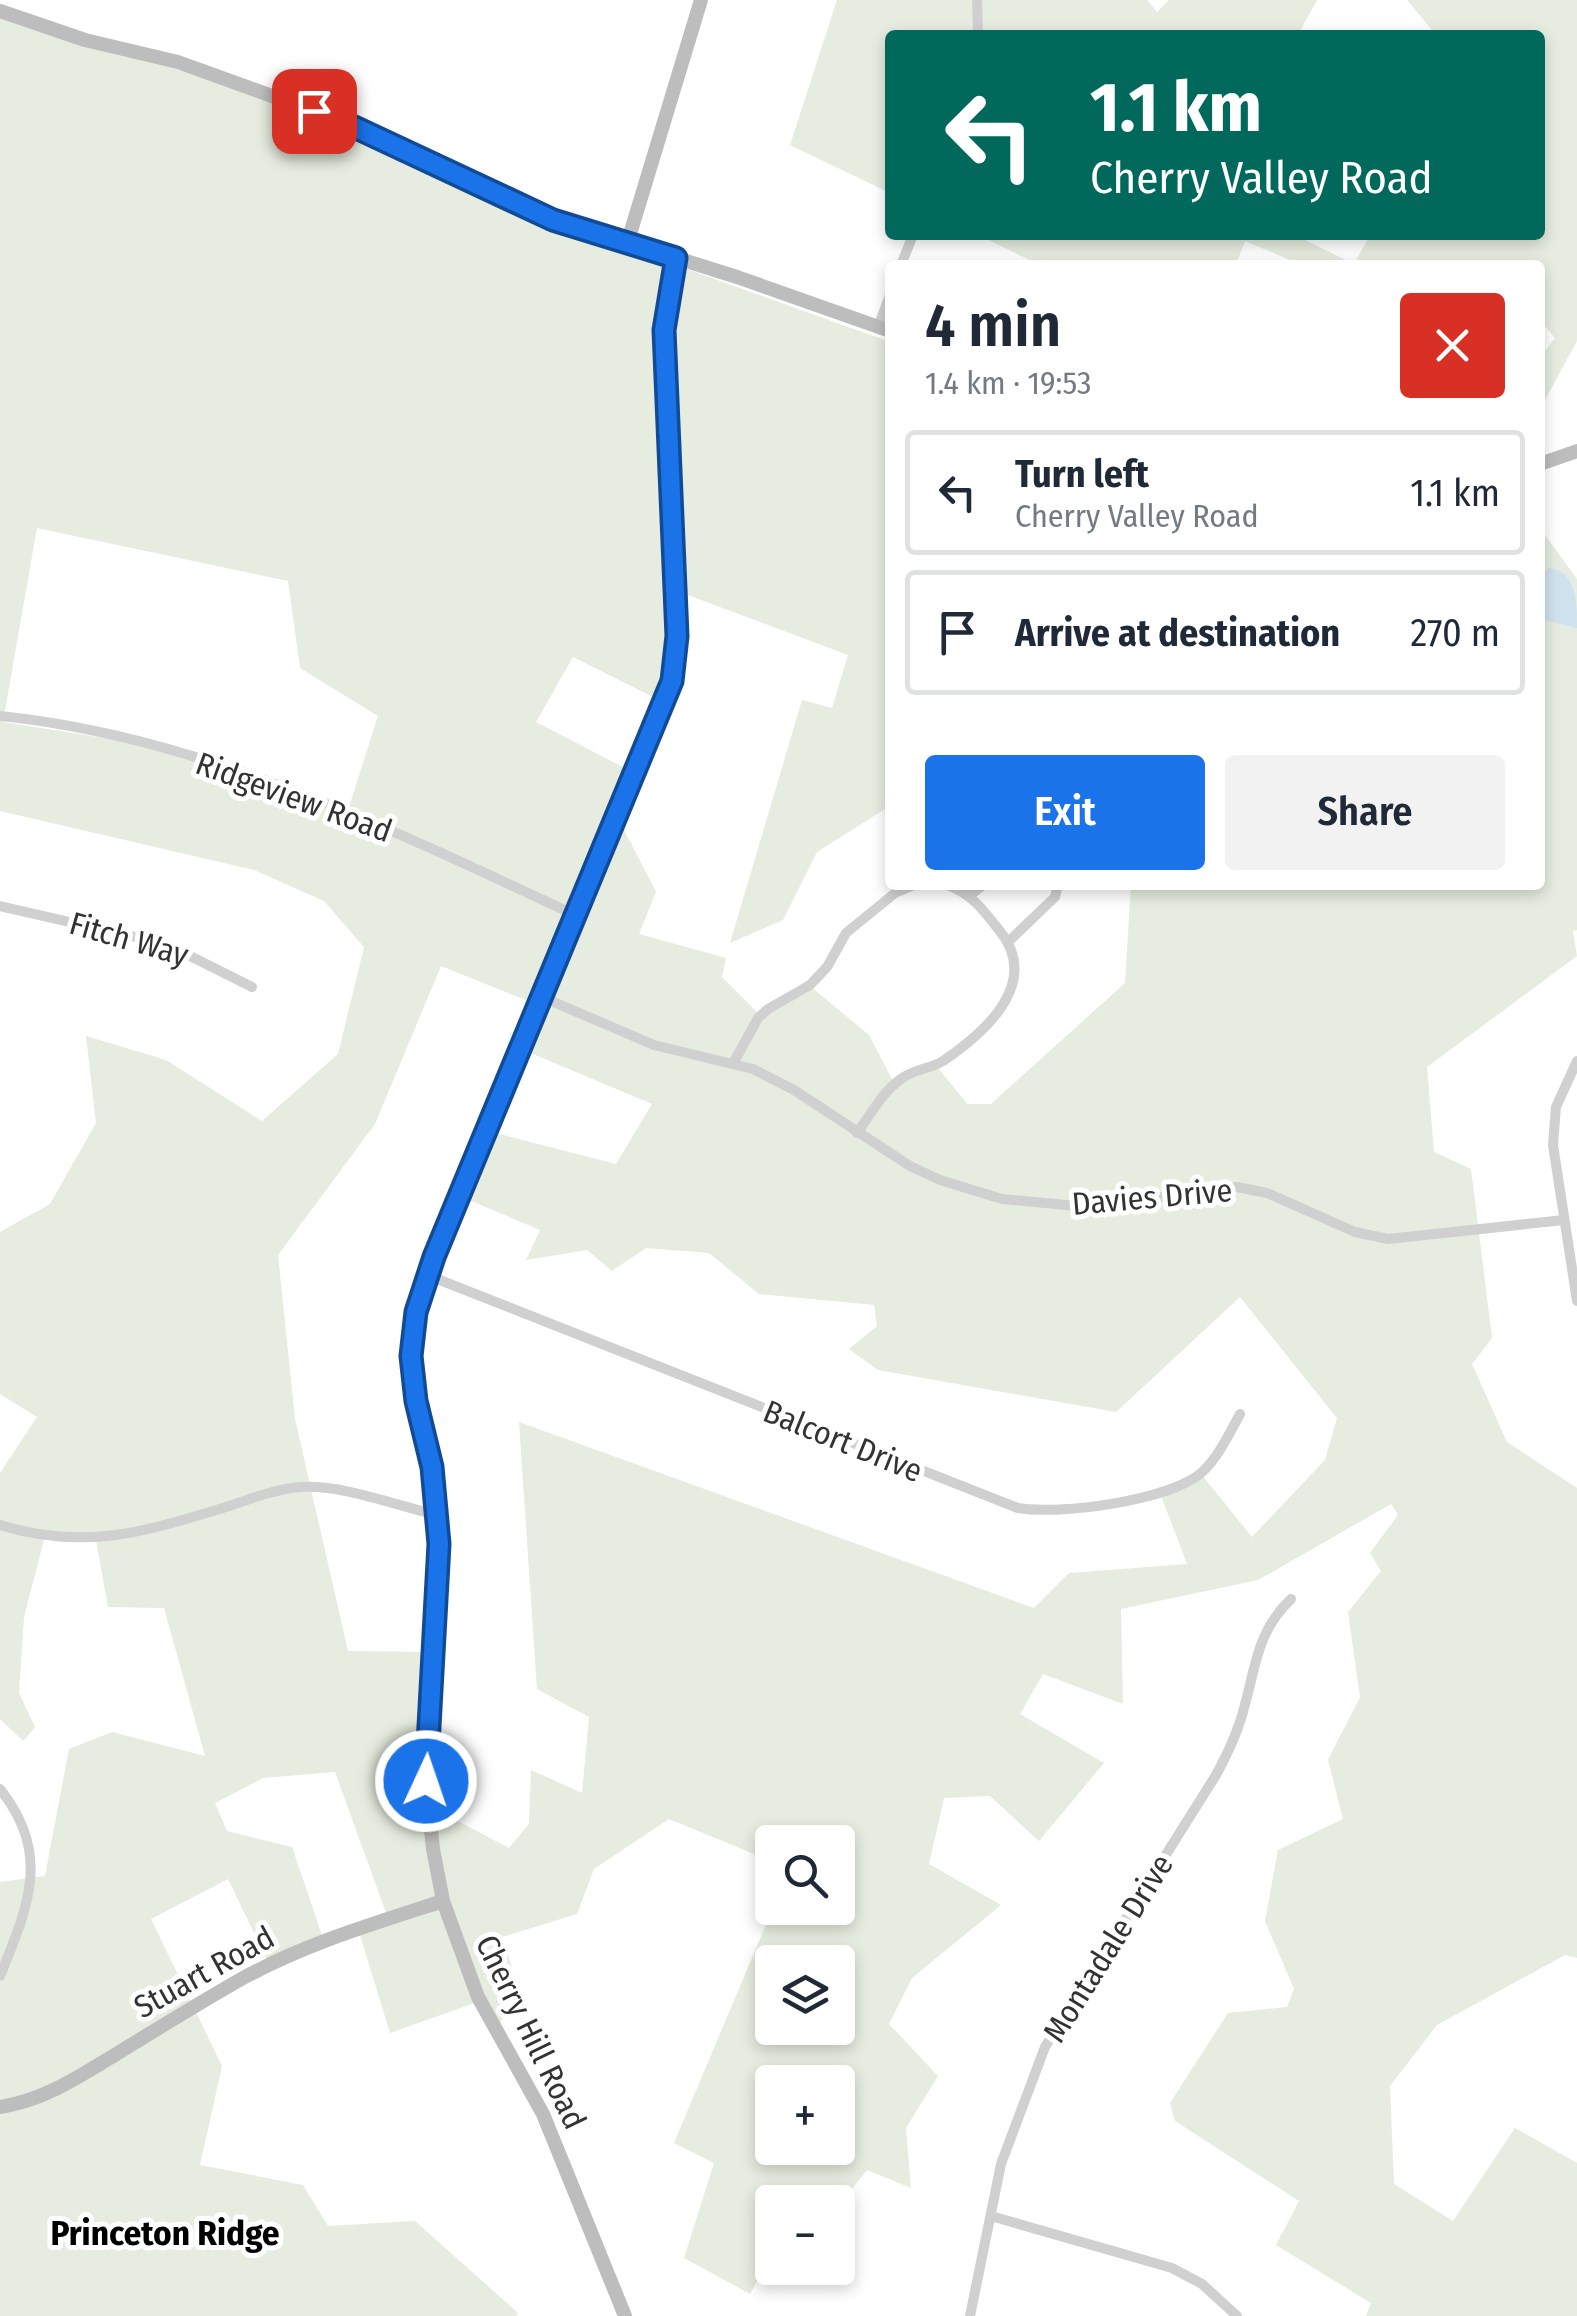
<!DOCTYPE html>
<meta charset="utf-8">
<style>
body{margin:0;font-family:"Fira Sans Condensed",sans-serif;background:#f2f2f3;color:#1f2937;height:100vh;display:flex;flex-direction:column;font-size:38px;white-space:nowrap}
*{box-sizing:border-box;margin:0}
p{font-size:32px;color:#747a83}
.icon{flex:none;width:55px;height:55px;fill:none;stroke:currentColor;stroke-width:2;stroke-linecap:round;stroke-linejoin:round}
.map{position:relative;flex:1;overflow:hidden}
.panel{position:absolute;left:885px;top:260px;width:660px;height:630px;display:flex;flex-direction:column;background:#fff;border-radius:10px;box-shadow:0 5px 15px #0003}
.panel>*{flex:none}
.hud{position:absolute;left:885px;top:30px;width:660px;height:210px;border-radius:10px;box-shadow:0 5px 15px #0003;background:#00695c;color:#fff;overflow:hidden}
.fabs{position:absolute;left:755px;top:1825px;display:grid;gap:20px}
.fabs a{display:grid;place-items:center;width:100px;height:100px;border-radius:10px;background:#fff;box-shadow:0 5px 15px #0003;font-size:50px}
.pin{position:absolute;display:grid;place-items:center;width:85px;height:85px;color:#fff;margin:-42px;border-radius:20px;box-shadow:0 5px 15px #0006}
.me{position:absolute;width:110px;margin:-55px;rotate:3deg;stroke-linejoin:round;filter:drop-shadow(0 0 8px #0008)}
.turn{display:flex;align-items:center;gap:35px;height:210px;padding:0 40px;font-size:45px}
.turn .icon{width:130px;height:130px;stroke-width:2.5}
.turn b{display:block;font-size:70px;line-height:85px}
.round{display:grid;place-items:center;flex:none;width:105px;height:105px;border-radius:10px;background:#f2f2f3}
.headline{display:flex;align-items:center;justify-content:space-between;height:170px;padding:0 40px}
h1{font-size:60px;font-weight:600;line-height:75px}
.button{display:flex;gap:20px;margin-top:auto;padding:20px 40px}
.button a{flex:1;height:115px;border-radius:10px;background:#1a73e8;color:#fff;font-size:40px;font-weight:600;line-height:115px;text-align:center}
.button a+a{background:#f2f2f3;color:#1f2937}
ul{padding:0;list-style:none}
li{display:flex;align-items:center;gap:30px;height:125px;margin:0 20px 15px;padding:0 20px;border:5px solid #e0e1e3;border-radius:10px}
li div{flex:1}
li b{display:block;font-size:38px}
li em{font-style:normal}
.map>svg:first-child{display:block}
.green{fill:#e6ecdf;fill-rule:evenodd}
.water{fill:#cfe2ee}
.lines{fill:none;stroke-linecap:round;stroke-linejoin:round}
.street{stroke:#d0d0d0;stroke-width:10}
.secondary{stroke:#bdbdbd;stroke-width:14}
.route-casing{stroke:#114b97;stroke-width:25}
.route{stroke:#1a73e8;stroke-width:18}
.labels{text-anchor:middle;stroke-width:10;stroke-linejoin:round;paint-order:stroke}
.street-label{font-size:32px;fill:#333;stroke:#fff}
.neighbourhood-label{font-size:35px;font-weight:bold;fill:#000;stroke:#fff}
</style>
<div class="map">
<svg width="1577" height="2316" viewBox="0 0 1577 2316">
<rect width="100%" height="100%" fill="#fff"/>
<!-- green -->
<g class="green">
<polygon points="837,0 1147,0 1157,12 1169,0 1317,0 1298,35 890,35 890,193 790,145"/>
<polygon points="1407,0 1577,0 1577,341 1540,409 1540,358 1555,338 1540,320 1540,265 1302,265 1245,241 1236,265 1040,265 978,235 1295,235 1354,264 1370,235 1540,235 1540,35 1436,35"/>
<path d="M0 13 267 91 631 249 890 342V806L817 852 783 920 730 943 802 700 832 708 848 655 677 591 665 703 573 657 536 722 640 776 619 820 656 892 639 934 726 958 722 977 760 1015 810 986 869 1035 894 1083 935 1064 967 1104H991L1125 983 1131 885H1540V528L1577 579V930L1573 931 1577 956 1427 1067 1434 1152 1471 1169 1492 1338 1472 1364 1507 1442 1577 1488V1958L1565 1955 1437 2025 1390 2086 1394 2184 1453 2221 1515 2128 1577 2163V2316H1366L1371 2303 1276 2245 1299 2201 1175 2121 1170 2103 1228 2013 1287 2007 1294 1989 1265 1921 1278 1850 1343 1819 1328 1760 1360 1697 1348 1612 1381 1571 1370 1553 1398 1515 1391 1504 1258 1580 1121 1609 1123 1704 1043 1674 1020 1714 1104 1763 1039 1841 990 1796 944 1798 929 1864 1001 1905 912 1978 889 2024 938 2076 906 2128 911 2188 867 2170 838 2207V2202H772V2268H791L779 2283 760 2276 750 2294 684 2258 714 2163 674 2143 773 1908H838V1842H772V1894L754 1854 669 1819 594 1869 577 1914 502 1937 520 1992 496 2029 480 2001 390 2033 359 1932 389 1921 335 1772 263 1778 215 1803 227 1831 292 1847 325 1944 270 1966 228 1879 151 1919 222 2066 200 2165 303 2185 328 2226 415 2221 518 2313 516 2316H0V1882L45 1876 69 1749 112 1732 205 1756 164 1608 108 1607 96 1540H44L24 1617 19 1693 35 1727 23 1741 0 1719V1473L37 1417 0 1394V1232L50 1204 96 1123 86 1036 166 1060 262 1121 338 1054 364 947 324 901 254 870 0 811ZM37 528 288 581 300 668 378 716 348 810 161 747 3 722ZM441 966 543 1007 526 1051 652 1104 616 1164 492 1132 464 1198 540 1230 526 1260 587 1250 612 1271 646 1248 709 1253 759 1294 874 1305 877 1326 849 1349 878 1370 1116 1412 1240 1297 1337 1418 1325 1460 1252 1537 1201 1474 1158 1488 1187 1564 1069 1573 1034 1608 519 1422 537 1689 589 1717 582 1793 531 1770 529 1824 509 1848 424 1803 426 1652 348 1651 295 1419 278 1255 375 1124ZM772 1962H838V2028H772ZM772 2082H838V2148H772Z"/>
</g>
<!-- water -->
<path class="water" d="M1549 568C1577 571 1577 604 1577 628L1540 619V575Z"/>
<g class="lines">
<!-- street -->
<g class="street">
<polyline points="977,0 978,35"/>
<polyline points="901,265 913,235"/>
<polyline points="878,327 890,295"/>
<path d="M0 716C201 736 395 831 575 915"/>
<polyline points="969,896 983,885"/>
<polyline points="0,906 166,944 252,987"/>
<polyline points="1008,942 1055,897 1058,885"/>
<polyline points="542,997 654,1045 753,1069 794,1090 910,1166 940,1180 1002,1199 1087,1207 1237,1187 1267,1193 1355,1232 1388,1239 1564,1220"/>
<polyline points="1577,1061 1556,1107 1553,1145 1577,1301"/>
<polyline points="734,1062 758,1018 768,1009 810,985 827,967 846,933 895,893 914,885"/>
<path d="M857 1133C870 1116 882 1092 901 1079 914 1069 930 1069 943 1061 986 1032 1042 982 999 930 984 911 971 893 947 885"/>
<path d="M427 1275 1018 1508C1060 1515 1168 1501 1201 1473 1218 1458 1229 1434 1240 1414"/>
<path d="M0 1525C84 1551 145 1532 226 1507 250 1499 275 1489 301 1487 345 1485 394 1505 437 1515"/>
<path d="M0 1789C52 1854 28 1907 0 1976"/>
<polyline points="991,2216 1172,2268 1202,2284 1237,2316"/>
<path d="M970 2316 1001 2164 1045 2047 1216 1775C1228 1753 1238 1732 1244 1708 1256 1666 1257 1631 1291 1599"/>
</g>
<!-- secondary -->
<g class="secondary">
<polyline points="0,11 85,40 178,62 349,124 553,219 737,277 890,331"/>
<polyline points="627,244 701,0"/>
<polyline points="1540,464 1577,451"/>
<path d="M0 2107C45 2100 80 2076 118 2053 157 2029 196 2005 236 1982 301 1945 372 1924 443 1901"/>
<polyline points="625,2316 543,2114 478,1997 443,1901 433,1849 426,1781 439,1544 432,1467 415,1401 411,1356 416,1312 427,1275 672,680 677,636 664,331 676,258"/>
</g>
</g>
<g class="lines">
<defs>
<polyline id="route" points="314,111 348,124 553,220 676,258 664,330 677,636 672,681 434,1257 416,1312 411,1356 416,1401 432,1467 439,1544 426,1781"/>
</defs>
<!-- route casing -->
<use href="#route" class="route-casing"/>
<!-- route -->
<use href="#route" class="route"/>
</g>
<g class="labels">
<!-- street labels -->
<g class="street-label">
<text transform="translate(294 797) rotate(20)" y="11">Ridgeview Road</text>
<text transform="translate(129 939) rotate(16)" y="11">Fitch Way</text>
<text transform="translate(1152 1197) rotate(-5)" y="11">Davies Drive</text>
<text transform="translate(843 1441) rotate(22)" y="11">Balcort Drive</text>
<text transform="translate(1108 1948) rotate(-58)" y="11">Montadale Drive</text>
<text transform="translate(204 1972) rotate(-29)" y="11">Stuart Road</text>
<text transform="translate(531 2032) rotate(64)" y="11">Cherry Hill Road</text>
</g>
<!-- neighbourhood labels -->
<g class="neighbourhood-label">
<text x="165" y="2245">Princeton Ridge</text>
</g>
</g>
</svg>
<div class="fabs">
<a><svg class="icon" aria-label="search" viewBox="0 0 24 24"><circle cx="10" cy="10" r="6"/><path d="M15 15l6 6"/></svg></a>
<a><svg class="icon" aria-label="layers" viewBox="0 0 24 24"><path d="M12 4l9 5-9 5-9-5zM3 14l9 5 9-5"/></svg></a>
<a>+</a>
<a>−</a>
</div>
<div class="pin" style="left:314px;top:111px;background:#d93025"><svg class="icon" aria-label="arrive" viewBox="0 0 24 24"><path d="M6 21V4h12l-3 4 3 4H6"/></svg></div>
<svg class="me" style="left:426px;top:1781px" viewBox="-20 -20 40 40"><circle r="17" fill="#1a73e8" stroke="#fff" stroke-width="3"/><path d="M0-11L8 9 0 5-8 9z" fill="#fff"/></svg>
<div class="hud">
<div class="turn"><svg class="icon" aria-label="left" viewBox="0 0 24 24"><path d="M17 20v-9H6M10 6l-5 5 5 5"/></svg><div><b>1.1 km</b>Cherry Valley Road</div></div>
</div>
<section class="panel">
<div class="headline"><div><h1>4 min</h1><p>1.4 km · 19:53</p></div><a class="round" style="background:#d93025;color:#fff"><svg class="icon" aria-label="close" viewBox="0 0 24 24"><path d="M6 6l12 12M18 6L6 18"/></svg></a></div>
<ul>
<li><svg class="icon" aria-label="left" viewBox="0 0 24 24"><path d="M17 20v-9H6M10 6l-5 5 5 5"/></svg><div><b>Turn left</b><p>Cherry Valley Road</p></div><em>1.1 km</em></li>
<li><svg class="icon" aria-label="arrive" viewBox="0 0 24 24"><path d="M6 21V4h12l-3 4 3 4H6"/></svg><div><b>Arrive at destination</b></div><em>270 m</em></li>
</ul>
<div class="button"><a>Exit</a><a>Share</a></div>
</section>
</div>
